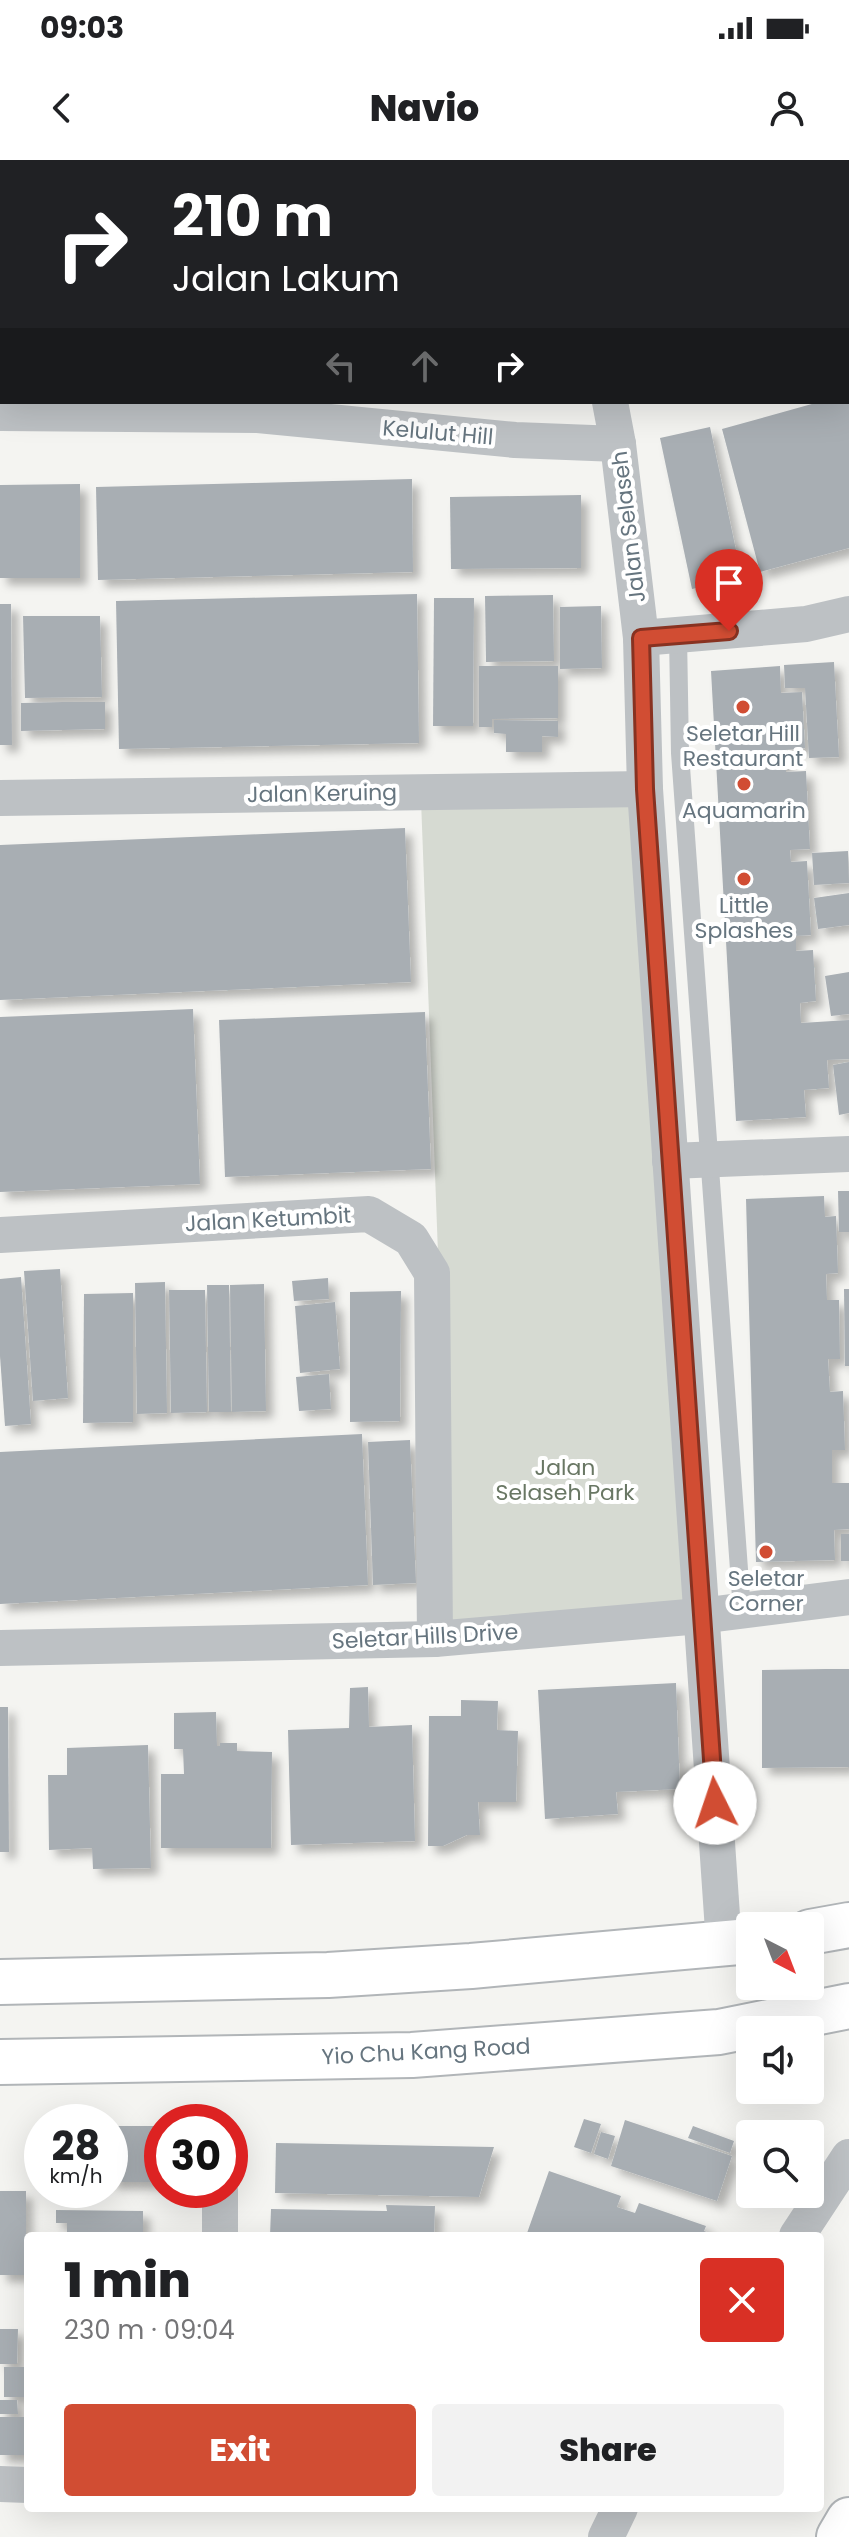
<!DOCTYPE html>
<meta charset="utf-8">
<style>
body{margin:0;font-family:Poppins,sans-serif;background:#f2f2f2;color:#202124;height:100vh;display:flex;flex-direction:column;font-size:30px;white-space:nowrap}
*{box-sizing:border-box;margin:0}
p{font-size:26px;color:#757577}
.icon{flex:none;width:44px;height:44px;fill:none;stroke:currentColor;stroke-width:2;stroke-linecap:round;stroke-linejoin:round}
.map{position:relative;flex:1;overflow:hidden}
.details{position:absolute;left:24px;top:2072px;width:800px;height:280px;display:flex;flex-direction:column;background:#fff;border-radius:8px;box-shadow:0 8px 32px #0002}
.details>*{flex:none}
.top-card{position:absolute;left:0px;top:0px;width:850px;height:244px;box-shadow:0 8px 32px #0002;background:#202124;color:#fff;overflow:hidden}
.needle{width:52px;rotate:138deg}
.controls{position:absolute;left:736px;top:1752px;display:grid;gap:16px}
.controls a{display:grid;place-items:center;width:88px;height:88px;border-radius:8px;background:#fff;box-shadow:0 8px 32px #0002;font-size:40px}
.speed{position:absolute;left:24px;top:1944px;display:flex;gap:16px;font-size:40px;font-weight:700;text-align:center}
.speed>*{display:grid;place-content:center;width:104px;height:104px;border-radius:50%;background:#fff;box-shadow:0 8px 32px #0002;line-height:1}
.speed small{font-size:20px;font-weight:400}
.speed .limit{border:12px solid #d22;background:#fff;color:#111}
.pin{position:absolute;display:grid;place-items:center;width:68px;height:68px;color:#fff;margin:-82px -34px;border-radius:50% 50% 50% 0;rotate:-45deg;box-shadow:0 0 8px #0007}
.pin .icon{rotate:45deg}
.me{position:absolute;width:88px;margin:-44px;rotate:356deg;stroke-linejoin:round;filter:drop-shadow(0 0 6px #0008)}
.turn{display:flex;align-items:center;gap:28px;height:168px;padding:0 40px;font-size:36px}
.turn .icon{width:104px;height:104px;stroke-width:2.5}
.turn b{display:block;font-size:56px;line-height:68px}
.lanes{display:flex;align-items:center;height:76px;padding:0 40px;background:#0003;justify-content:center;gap:40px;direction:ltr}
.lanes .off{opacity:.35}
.round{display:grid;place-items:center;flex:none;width:84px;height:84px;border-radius:8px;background:#f2f2f2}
.overview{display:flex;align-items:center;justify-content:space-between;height:136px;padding:0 40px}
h1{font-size:48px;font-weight:800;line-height:60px}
.button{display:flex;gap:16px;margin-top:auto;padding:16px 40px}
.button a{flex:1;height:92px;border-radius:8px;background:#d14d33;color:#fff;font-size:32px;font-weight:800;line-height:92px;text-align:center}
.button a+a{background:#f2f2f2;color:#202124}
.status{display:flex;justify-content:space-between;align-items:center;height:56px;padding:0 40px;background:#fff;direction:ltr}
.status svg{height:22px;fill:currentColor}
header{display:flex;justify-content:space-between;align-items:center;height:104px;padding:0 40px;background:#fff;font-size:36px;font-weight:800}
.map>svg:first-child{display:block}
.green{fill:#d6dad2}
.building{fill:#a8aeb3;filter:url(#shadow)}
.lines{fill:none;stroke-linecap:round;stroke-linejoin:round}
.primary-casing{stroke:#b1b5b8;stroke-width:48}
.service{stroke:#bdc1c4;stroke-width:18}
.minor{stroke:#bdc1c4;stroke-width:36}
.primary{stroke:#fff;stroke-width:44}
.route-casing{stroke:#883221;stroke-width:20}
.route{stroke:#d14d33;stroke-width:14}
.poi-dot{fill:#d14d33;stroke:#fff;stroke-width:3}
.labels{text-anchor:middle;stroke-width:8;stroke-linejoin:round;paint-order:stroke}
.street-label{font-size:22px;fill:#66757f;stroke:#fff}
.poi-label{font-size:22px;fill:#66757f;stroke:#fff}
.park-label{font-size:22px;fill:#697764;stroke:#fff}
</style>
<div class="status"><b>09:03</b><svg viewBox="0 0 49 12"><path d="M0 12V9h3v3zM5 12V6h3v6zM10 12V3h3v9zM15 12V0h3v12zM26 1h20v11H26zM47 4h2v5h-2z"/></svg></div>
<header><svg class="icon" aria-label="back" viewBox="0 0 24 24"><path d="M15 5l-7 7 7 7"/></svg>Navio<svg class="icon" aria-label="person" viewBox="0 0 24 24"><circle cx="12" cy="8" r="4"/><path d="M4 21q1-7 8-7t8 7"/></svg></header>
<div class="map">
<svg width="849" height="2377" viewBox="0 0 849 2377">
<defs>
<filter id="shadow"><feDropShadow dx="7" dy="7" stdDeviation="4" flood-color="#0004"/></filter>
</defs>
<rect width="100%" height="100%" fill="#f4f4f1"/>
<!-- green -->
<polygon class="green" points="635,638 691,1448 452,1467 421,640"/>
<!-- building -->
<g class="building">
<polygon points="819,242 849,242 849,388 760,412 722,269"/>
<polygon points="710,267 742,418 692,429 660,278"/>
<polygon points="412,319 413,412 98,420 96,327"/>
<polygon points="80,324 80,418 0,418 0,325"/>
<polygon points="581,335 581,408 451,409 450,337"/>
<polygon points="417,434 419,583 119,589 116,441"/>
<polygon points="553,435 554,501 486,502 485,436"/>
<polygon points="434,438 474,438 473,566 433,566"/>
<polygon points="0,444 11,444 12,585 0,585"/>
<polygon points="601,446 602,508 560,509 560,447"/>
<polygon points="23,456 100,456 102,537 25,538"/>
<polygon points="834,502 839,597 809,598 805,528 785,528 784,505"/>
<polygon points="479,506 558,506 558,558 492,559 492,567 479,567"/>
<polygon points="780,506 781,533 802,532 805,588 785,590 786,612 806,611 810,689 790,690 791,702 807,701 811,775 796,776 796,791 813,790 816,841 800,843 801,863 849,860 849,899 827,900 829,928 804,930 806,957 736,961 711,511"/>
<polygon points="63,542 105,542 105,569 21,571 21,543"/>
<polygon points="494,560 558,561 558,577 542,576 542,592 506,592 506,574 494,573"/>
<polygon points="405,668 411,822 0,840 0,685"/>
<polygon points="848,691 849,723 814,725 812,693"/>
<polygon points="849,733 849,765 818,769 814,738"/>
<polygon points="849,812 849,854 831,856 825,816"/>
<polygon points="193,849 200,1024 0,1032 0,857"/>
<polygon points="425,852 431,1009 225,1017 219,860"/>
<polygon points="849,902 849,953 839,955 833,905"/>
<polygon points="838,1031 849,1031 849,1072 839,1072"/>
<polygon points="824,1036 825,1057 836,1056 838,1113 826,1114 827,1140 839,1140 840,1199 828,1199 830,1232 843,1231 845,1290 832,1290 832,1323 849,1323 849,1369 834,1370 835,1400 756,1402 746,1039"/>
<polygon points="60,1109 68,1238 33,1241 24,1111"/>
<polygon points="21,1117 31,1264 5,1266 0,1196 0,1119"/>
<polygon points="328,1118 329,1139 294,1141 292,1121"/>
<polygon points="165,1122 167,1253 137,1254 135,1123"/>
<polygon points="264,1124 266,1251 232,1252 230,1125"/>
<polygon points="207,1125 229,1125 231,1252 209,1252"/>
<polygon points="844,1129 849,1129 849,1206 845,1206"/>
<polygon points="169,1130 205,1130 207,1252 171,1253"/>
<polygon points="401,1131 400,1261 350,1262 350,1132"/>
<polygon points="133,1133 133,1262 83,1263 84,1134"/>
<polygon points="335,1142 340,1209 300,1213 295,1146"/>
<polygon points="329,1214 331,1249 299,1251 296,1217"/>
<polygon points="362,1274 368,1425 0,1444 0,1292"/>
<polygon points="410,1280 416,1423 373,1425 368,1282"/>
<rect x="841" y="1374" width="8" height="27"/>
<polygon points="826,1509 849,1509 849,1607 762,1608 762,1510"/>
<polygon points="676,1523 680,1629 616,1632 618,1654 545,1659 538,1530"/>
<polygon points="368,1527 369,1567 412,1565 415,1681 291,1685 288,1570 349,1568 350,1528"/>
<polygon points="461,1540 498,1541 497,1570 518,1571 516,1642 478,1642 480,1675 467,1675 443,1686 428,1686 429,1556 461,1556"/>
<polygon points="0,1547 8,1547 9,1692 0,1692"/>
<polygon points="216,1552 217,1586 220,1586 220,1583 237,1583 237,1591 272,1592 271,1688 161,1688 161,1614 184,1614 183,1589 174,1589 174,1553"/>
<polygon points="148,1585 151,1708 93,1709 92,1688 49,1690 48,1615 67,1615 67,1588"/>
<polygon points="584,1959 601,1964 591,1993 574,1987"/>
<polygon points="625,1960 732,1996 717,2041 611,2006"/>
<rect x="110" y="1966" width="52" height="56"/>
<polygon points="693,1966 734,1981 730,1993 688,1978"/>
<polygon points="601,1972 615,1976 608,1999 594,1994"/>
<polygon points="276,1983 494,1987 479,2037 275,2033"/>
<polygon points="549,2011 621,2036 617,2047 635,2053 639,2043 706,2066 704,2071 716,2076 526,2076"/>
<rect x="0" y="2031" width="26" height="84"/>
<polygon points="386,2045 435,2046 434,2076 270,2076 271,2049 387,2051"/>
<polygon points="56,2050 143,2051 143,2076 67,2076 67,2063 56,2063"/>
<polygon points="0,2169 18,2169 17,2204 0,2204"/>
<rect x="4" y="2207" width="24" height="30"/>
<polygon points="0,2240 17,2240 18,2254 0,2254"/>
<rect x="0" y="2257" width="28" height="38"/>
</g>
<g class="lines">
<defs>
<g id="primary">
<polyline points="810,1772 849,1765"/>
<polyline points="0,1822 328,1815 471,1806 750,1781"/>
<polyline points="0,1902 412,1895 719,1872 849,1846"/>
<polyline points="839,2377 849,2360"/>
</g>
</defs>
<!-- primary casing -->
<use href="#primary" class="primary-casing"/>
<!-- service -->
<polyline class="service" points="678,475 680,593 742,1451"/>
<!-- minor -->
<g class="minor">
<polyline points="118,0 119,2"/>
<polyline points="491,0 492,2"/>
<polyline points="610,242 618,284 641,478 645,629 724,1785"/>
<polyline points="0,253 258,255 515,280 618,284"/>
<polyline points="641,478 806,464 849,454"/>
<polyline points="0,638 645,629"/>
<polyline points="670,1001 849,994"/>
<polyline points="0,1075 369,1054 411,1079 432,1113 435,1479"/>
<polyline points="0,1488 435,1479 700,1456 849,1437"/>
<polyline points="220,2076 220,2030"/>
<polyline points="797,2076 849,1997"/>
<polyline points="0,2324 28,2325"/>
<polyline points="606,2377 620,2348"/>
</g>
<!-- primary -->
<use href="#primary" class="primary"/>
</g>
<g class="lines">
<defs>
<polyline id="route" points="715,1643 645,629 641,478 729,471"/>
</defs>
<!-- route casing -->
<use href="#route" class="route-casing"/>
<!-- route -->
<use href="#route" class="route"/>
</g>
<!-- markers -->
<g class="poi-dot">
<circle cx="743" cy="547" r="8"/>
<circle cx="744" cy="624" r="8"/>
<circle cx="744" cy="719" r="8"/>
<circle cx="766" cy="1392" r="8"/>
</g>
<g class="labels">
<!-- street labels -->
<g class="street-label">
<text transform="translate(438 272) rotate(5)" y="8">Kelulut Hill</text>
<text transform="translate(628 367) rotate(-97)" y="8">Jalan Selaseh</text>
<text transform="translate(322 633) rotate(-1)" y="8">Jalan Keruing</text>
<text transform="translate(268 1059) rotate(-3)" y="8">Jalan Ketumbit</text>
<text transform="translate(425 1476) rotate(-3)" y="8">Seletar Hills Drive</text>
<text transform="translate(426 1891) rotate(-3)" y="8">Yio Chu Kang Road</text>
</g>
<!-- poi labels -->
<g class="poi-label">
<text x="743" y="581">Seletar Hill<tspan x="743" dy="25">Restaurant</tspan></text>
<text x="744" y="658">Aquamarin</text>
<text x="744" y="753">Little<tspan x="744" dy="25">Splashes</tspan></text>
<text x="766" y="1426">Seletar<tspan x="766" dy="25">Corner</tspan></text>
</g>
<!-- park labels -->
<g class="park-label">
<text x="565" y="1315">Jalan<tspan x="565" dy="25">Selaseh Park</tspan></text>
</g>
</g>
</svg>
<div class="controls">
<a><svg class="needle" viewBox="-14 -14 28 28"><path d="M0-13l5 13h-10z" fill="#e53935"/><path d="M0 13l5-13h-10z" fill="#757577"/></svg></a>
<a><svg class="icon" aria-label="sound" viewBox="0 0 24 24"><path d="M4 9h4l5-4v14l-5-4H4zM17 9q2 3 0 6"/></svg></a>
<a><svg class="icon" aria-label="search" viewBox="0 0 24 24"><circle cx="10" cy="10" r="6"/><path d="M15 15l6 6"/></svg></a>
</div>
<div class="speed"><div>28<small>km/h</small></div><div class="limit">30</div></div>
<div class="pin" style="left:729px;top:471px;background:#d93025"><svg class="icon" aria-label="arrive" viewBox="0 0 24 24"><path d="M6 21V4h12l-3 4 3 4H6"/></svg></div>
<svg class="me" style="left:715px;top:1643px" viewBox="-20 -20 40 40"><circle r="19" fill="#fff"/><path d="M0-13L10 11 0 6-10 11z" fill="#d14d33"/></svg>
<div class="top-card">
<div class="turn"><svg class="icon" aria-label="right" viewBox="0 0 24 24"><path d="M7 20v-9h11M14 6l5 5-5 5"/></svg><div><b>210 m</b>Jalan Lakum</div></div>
<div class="lanes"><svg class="icon off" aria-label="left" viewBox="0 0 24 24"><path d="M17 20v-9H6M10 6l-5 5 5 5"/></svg><svg class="icon off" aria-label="ahead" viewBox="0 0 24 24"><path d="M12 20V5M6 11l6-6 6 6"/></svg><svg class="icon" aria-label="right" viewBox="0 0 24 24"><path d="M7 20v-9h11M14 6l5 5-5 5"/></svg></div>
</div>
<section class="details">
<div class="overview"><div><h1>1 min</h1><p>230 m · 09:04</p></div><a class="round" style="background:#d93025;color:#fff"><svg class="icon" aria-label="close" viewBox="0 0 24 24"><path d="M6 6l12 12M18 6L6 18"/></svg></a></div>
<div class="button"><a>Exit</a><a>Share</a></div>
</section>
</div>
